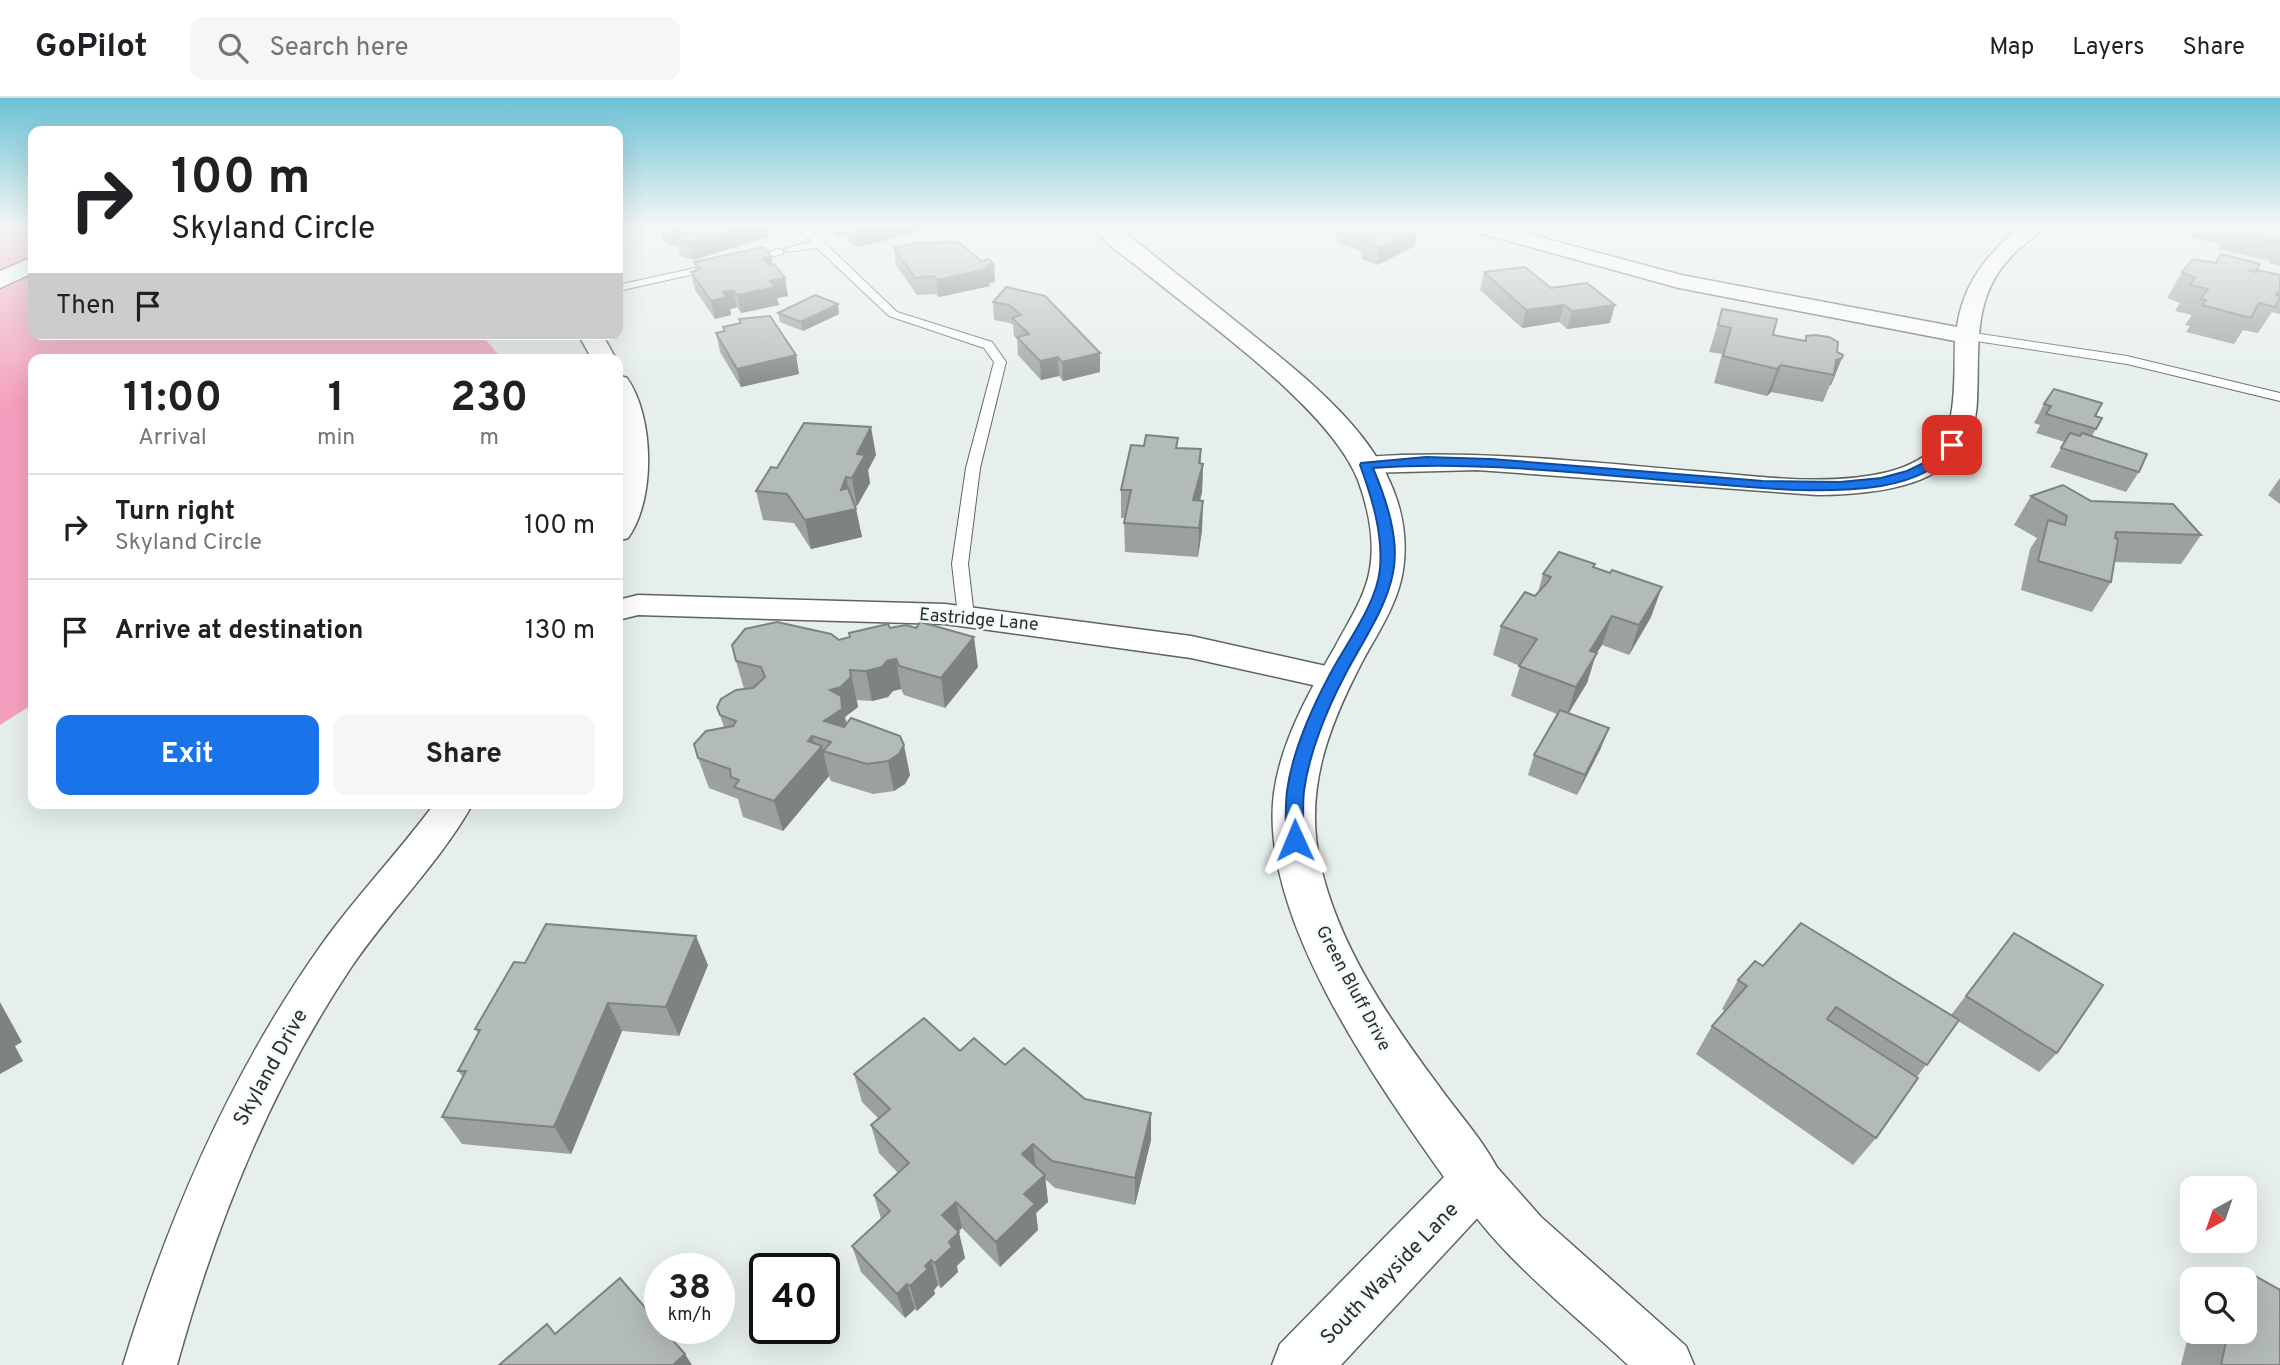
<!DOCTYPE html>
<style>
body{margin:0;font-family:Overpass,sans-serif;background:#f6f6f6;color:#202124;height:100vh;display:flex;flex-direction:column;font-size:26px;white-space:nowrap}
*{box-sizing:border-box;margin:0}
p{font-size:23px;color:#757577}
.icon{flex:none;width:38px;height:38px;fill:none;stroke:currentColor;stroke-width:2;stroke-linecap:round;stroke-linejoin:round}
.map{position:relative;flex:1;overflow:hidden}
.sheet{position:absolute;left:28px;top:256px;width:595px;height:455px;display:flex;flex-direction:column;background:#fff;border-radius:14px;box-shadow:0 7px 28px #0002}
.sheet>*{flex:none}
.guide{position:absolute;left:28px;top:28px;width:595px;height:214px;border-radius:14px;box-shadow:0 7px 28px #0002;background:#fff;color:#202124;overflow:hidden}
.needle{width:46px;rotate:220deg}
.controls{position:absolute;left:2180px;top:1078px;display:grid;gap:14px}
.controls a{display:grid;place-items:center;width:77px;height:77px;border-radius:14px;background:#fff;box-shadow:0 7px 28px #0002;font-size:35px}
.speed{position:absolute;left:644px;top:1155px;display:flex;gap:14px;font-size:35px;font-weight:700;text-align:center}
.speed>*{display:grid;place-content:center;width:91px;height:91px;border-radius:50%;background:#fff;box-shadow:0 7px 28px #0002;line-height:1}
.speed small{font-size:18px;font-weight:400}
.speed .limit{border:4px solid #111;border-radius:10px;background:#fff;color:#111}
.pin{position:absolute;display:grid;place-items:center;width:60px;height:60px;color:#fff;margin:-30px;border-radius:14px;box-shadow:0 4px 10px #0006}
.me{position:absolute;width:77px;margin:-38px;rotate:359deg;stroke-linejoin:round;filter:drop-shadow(0 0 5px #0008)}
.turn{display:flex;align-items:center;gap:24px;height:147px;padding:0 28px;font-size:32px}
.turn .icon{width:91px;height:91px;stroke-width:2.5}
.turn b{display:block;font-size:49px;line-height:60px}
.then{display:flex;align-items:center;height:66px;padding:0 28px;background:#0003;gap:14px;font-size:26px}
.eta{display:flex;justify-content:space-evenly;align-items:center;height:119px;text-align:center}
.eta b{font-size:42px;font-weight:700;line-height:49px}
.cta{display:flex;gap:14px;margin-top:auto;padding:14px 28px}
.cta a{flex:1;height:80px;border-radius:14px;background:#1a73e8;color:#fff;font-size:28px;font-weight:700;line-height:80px;text-align:center}
.cta a+a{background:#f6f6f6;color:#202124}
ul{padding:0;list-style:none}
li{display:flex;align-items:center;gap:21px;height:105px;padding:0 28px;border-top:2px solid #e0e0e0}
li div{flex:1}
li b{display:block;font-size:26px}
li em{font-style:normal}
header{display:flex;align-items:center;gap:42px;box-sizing:border-box;height:98px;padding:0 35px;background:#fff;border-bottom:2px solid #e0e0e0}
header strong{font-size:33px}
nav{display:flex;gap:38px;margin-inline-start:auto;font-size:24px}
.search{width:490px;height:63px;background:#f6f6f6;display:flex;align-items:center;gap:18px;box-sizing:border-box;padding:0 24px;border-radius:14px;color:#757577;font-size:26px}
.map>svg:first-child{display:block}
.green{fill:#f6a0c0}
.lines{fill:none;stroke-linecap:round;stroke-linejoin:round}
.service-casing{stroke:#5d6462;stroke-width:2}
.minor-casing{stroke:#5d6462;stroke-width:3}
.tertiary-casing{stroke:#5d6462;stroke-width:3}
.service{fill:#fff;fill-rule:evenodd}
.minor{fill:#fff;fill-rule:evenodd}
.tertiary{fill:#fff;fill-rule:evenodd}
.wall{fill:#9aa19e}
.shaded-wall{fill:#7d8381}
.building{fill:#b3bbb8;stroke:#7d8381;stroke-width:2}
.route{fill:#1a73e8;stroke:#114b97;stroke-width:2}
.labels{text-anchor:middle;stroke-width:5;stroke-linejoin:round;paint-order:stroke}
.street-label{font-size:18px;fill:#2c2f2e;stroke:#f3fcf9}
.near-street-label{font-size:21px;fill:#2c2f2e;stroke:#f3fcf9}
</style>
<header>
<strong>GoPilot</strong>
<div class="search"><svg class="icon" aria-label="search" viewBox="0 0 24 24"><circle cx="10" cy="10" r="6"/><path d="M15 15l6 6"/></svg>Search here</div>
<nav><a>Map</a><a>Layers</a><a>Share</a></nav>
</header>
<div class="map">
<svg width="2280" height="1267" viewBox="0 0 2280 1267">
<rect width="100%" height="100%" fill="#e6efec"/>
<!-- green -->
<polygon class="green" points="0,128 33,128 33,236 481,236 502,261 33,261 33,606 0,627"/>
<g class="lines">
<defs>
<g id="service">
<polygon points="796,128 807,128 897,214 992,244 1006,264 980,370 968,466 974,518 972,522 966,523 958,518 952,466 966,370 994,264 984,250 889,218 817,150 786,154 786,150 812,144"/>
<polygon points="779,151 783,152 783,156 749,164 744,161"/>
<polygon points="718,165 723,168 722,170 618,193 618,187"/>
<polygon points="1967,234 2127,258 2280,295 2280,303 2127,266 1963,241 1963,235"/>
</g>
<g id="minor">
<path d="M1466 128H1499L1681 177 1957 229C1963 185 1988 155 2021 128H2044C2038 137 2029 142 2021 149 2005 163 1994 178 1987 197 1975 230 1979 269 1977 303 1974 388 1883 396 1817 397L1477 372 1366 375 1356 373 1352 367 1356 361 1366 359C1476 351 1584 364 1693 373 1756 378 1827 389 1888 374 1908 369 1930 358 1942 342 1957 321 1954 268 1955 243L1679 190 1469 132Z"/>
<polygon points="578,236 602,236 616,261 592,261"/>
<path d="M618 277 627 280C654 318 656 401 628 440L618 443 621 340Z"/>
<polygon points="638,497 945,506 1191,538 1335,570 1347,573 1352,581 1347,589 1335,592 1191,560 945,526 638,517 618,522 618,502"/>
<path d="M435 705H473C440 765 388 814 350 871 269 993 216 1126 177 1267H123C169 1117 231 974 322 846 357 797 399 754 435 705Z"/>
<path d="M1477 1059 1494 1066 1541 1119 1686 1248 1694 1267H1628C1579 1220 1479 1142 1453 1082L1460 1066Z"/>
</g>
<g id="tertiary">
<path d="M1092 128H1117C1159 162 1201 195 1243 229 1317 289 1419 363 1403 472 1398 506 1377 536 1361 566 1328 630 1304 692 1320 765 1338 847 1389 921 1438 987 1460 1018 1488 1047 1503 1082L1496 1100 1341 1267H1272L1280 1246 1444 1079C1376 983 1258 818 1274 695 1281 643 1309 594 1335 549 1348 524 1365 500 1370 471 1375 442 1368 409 1358 382 1330 311 1208 226 1147 176 1130 162 1105 147 1092 128Z"/>
<polygon points="33,159 33,175 0,190 0,173"/>
</g>
</defs>
<!-- service casing -->
<use href="#service" class="service-casing"/>
<!-- minor casing -->
<use href="#minor" class="minor-casing"/>
<!-- tertiary casing -->
<use href="#tertiary" class="tertiary-casing"/>
<!-- service -->
<use href="#service" class="service"/>
<!-- minor -->
<use href="#minor" class="minor"/>
<!-- tertiary -->
<use href="#tertiary" class="tertiary"/>
</g>
<!-- wall -->
<g class="wall">
<polygon points="656,128 768,128 770,138 694,162 680,158 678,147 674,148 664,144 661,135"/>
<polygon points="831,128 927,128 927,131 887,142 857,149 842,137 838,138 832,133"/>
<polygon points="1332,128 1408,128 1415,148 1377,167 1361,161 1362,153 1337,145 1338,139 1331,136"/>
<polygon points="2195,128 2260,128 2280,132 2280,168 2269,165 2270,163 2218,151 2220,146 2190,139"/>
<polygon points="894,150 995,184 989,185 990,188 939,199 936,196 917,197 896,167"/>
<polygon points="694,164 773,166 788,198 777,200 779,207 741,215 737,209 730,211 731,217 715,221 695,192 691,174 696,172"/>
<polygon points="2216,165 2260,166 2255,174 2280,177 2280,216 2272,214 2258,235 2243,232 2234,246 2186,234 2190,228 2185,227 2192,217 2175,213 2180,205 2167,200 2182,174"/>
<polygon points="1484,174 1551,190 1610,225 1567,231 1559,224 1522,230 1480,192"/>
<polygon points="1006,189 1100,255 1100,274 1063,283 1059,278 1041,282 1018,257 1017,241 1014,238 1013,227 1010,225 994,222 993,204"/>
<polygon points="1722,211 1773,237 1805,243 1806,238 1843,257 1831,287 1830,287 1823,304 1771,294 1767,298 1714,285 1722,256 1709,254"/>
<polygon points="778,215 839,216 803,233 780,224"/>
<polygon points="739,221 796,257 799,276 741,289 720,254 716,235 724,234 723,229 740,225"/>
<polygon points="2044,306 2102,320 2092,338 2139,374 2126,394 2050,369 2065,344 2036,335 2040,327 2034,325"/>
<polygon points="1177,350 1200,366 1203,366 1202,394 1200,403 1203,403 1202,432 1198,459 1125,454 1124,425 1125,420 1121,420 1121,392"/>
<polygon points="876,357 868,372 870,385 857,408 855,408 862,439 811,451 794,425 763,422 756,393 777,370"/>
<polygon points="2280,380 2280,406 2268,397"/>
<polygon points="2031,398 2201,437 2181,466 2114,464 2111,484 2092,514 2021,492 2030,451 2037,440 2014,427"/>
<polygon points="1595,466 1594,470 1651,519 1629,557 1602,547 1596,556 1587,585 1569,615 1601,650 1577,697 1528,677 1534,657 1557,616 1511,598 1520,568 1493,557 1501,528 1538,494 1543,476"/>
<polygon points="890,530 978,569 945,610 904,597 901,591 893,593 888,599 872,603 857,602 858,609 845,619 847,625 910,677 905,686 894,693 873,696 831,683 829,678 783,733 743,719 738,701 709,690 698,660 724,629 717,609 744,591 736,563"/>
<polygon points="2014,835 2057,955 2039,974 1958,923 1917,979 1876,1040 1853,1067 1696,956 1712,928 1725,913 1722,911 1738,882 1763,868 1951,917"/>
<polygon points="708,867 679,938 622,933 571,1056 462,1046 442,1019 463,979 458,973 478,935 475,931"/>
<polygon points="960,953 1005,967 1085,1001 1151,1015 1151,1042 1135,1107 1055,1090 1045,1081 1048,1104 1036,1115 1038,1132 1000,1169 962,1130 958,1133 965,1160 956,1168 958,1174 941,1190 938,1187 934,1192 935,1196 917,1213 915,1211 905,1220 861,1174 852,1148 881,1121 874,1097 898,1075 879,1055 871,1027 879,1021 862,1004 854,976"/>
<polygon points="2241,1170 2278,1191 2280,1190 2280,1267 2181,1267 2193,1218 2193,1234 2245,1234 2245,1181 2226,1181"/>
</g>
<!-- shaded-wall -->
<g class="shaded-wall">
<polygon points="679,128 683,143 676,141 678,147 674,148 670,131"/>
<polygon points="743,128 768,128 770,138 694,162 689,145"/>
<polygon points="836,128 840,128 842,137 838,138"/>
<polygon points="874,128 927,128 927,131 887,142 857,149 855,132"/>
<polygon points="1418,131 1415,148 1377,167 1379,150"/>
<polygon points="771,158 775,175 763,160"/>
<polygon points="994,167 995,184 989,185 990,188 939,199 937,182"/>
<polygon points="785,180 788,198 777,200 779,207 741,215 737,197 770,183"/>
<polygon points="733,192 737,209 730,211 731,217 715,221 711,203 723,194"/>
<polygon points="838,206 839,216 803,233 801,224"/>
<polygon points="1564,207 1559,224 1522,230 1526,212"/>
<polygon points="1615,207 1610,225 1567,231 1572,213"/>
<polygon points="1100,255 1100,274 1063,283 1062,264"/>
<polygon points="796,257 799,276 741,289 737,271"/>
<polygon points="1058,259 1059,278 1041,282 1040,263"/>
<polygon points="1842,260 1831,287 1830,287 1834,277 1836,262"/>
<polygon points="1781,267 1771,294 1767,298 1777,271"/>
<polygon points="871,329 876,357 868,372 870,385 857,408 852,380 857,356"/>
<polygon points="1201,351 1200,377 1203,366 1202,394 1192,431 1193,402"/>
<polygon points="846,379 851,408 856,411 862,439 811,451 805,422 841,392"/>
<polygon points="1203,403 1202,432 1198,459 1199,430"/>
<polygon points="1662,489 1651,519 1629,557 1639,527"/>
<polygon points="1612,518 1602,547 1596,556 1587,585 1566,619 1576,589 1590,553"/>
<polygon points="974,539 978,569 945,610 941,580"/>
<polygon points="896,561 901,591 893,593 888,599 872,603 866,573 887,563"/>
<polygon points="850,572 858,609 845,619 848,641 824,623 830,592"/>
<polygon points="1609,630 1601,650 1577,697 1585,677"/>
<polygon points="812,638 816,654 822,648 829,678 783,733 774,703 808,643"/>
<polygon points="904,647 910,677 905,686 894,693 888,663"/>
<polygon points="696,838 708,867 679,938 666,909"/>
<polygon points="0,904 22,944 15,948 23,963 0,976"/>
<polygon points="608,905 622,933 571,1056 554,1029"/>
<polygon points="1151,1015 1151,1042 1135,1107 1135,1080"/>
<polygon points="1033,1046 1036,1073 1022,1056"/>
<polygon points="1045,1077 1048,1104 1036,1115 1038,1132 1000,1169 996,1144 1024,1096"/>
<polygon points="956,1104 962,1130 948,1143 942,1117"/>
<polygon points="959,1134 965,1160 957,1168 958,1174 941,1190 935,1165 949,1144"/>
<polygon points="931,1162 938,1187 934,1192 935,1196 917,1213 910,1188"/>
<polygon points="907,1186 915,1211 905,1220 897,1196"/>
<polygon points="685,1256 692,1267 673,1267"/>
</g>
<!-- building -->
<g class="building">
<polygon points="662,128 743,128 689,145 676,141 688,135 679,128 670,131"/>
<polygon points="849,128 874,128 855,132"/>
<polygon points="1339,128 1408,128 1418,131 1379,150 1363,144 1371,140 1363,136"/>
<polygon points="2224,128 2260,128 2280,132 2280,145 2228,134 2230,129"/>
<polygon points="958,144 981,163 989,161 994,167 986,168 988,171 937,182 934,178 915,180 894,150 917,145"/>
<polygon points="764,149 771,158 763,160 769,167 774,166 785,180 770,183 775,189 737,197 733,192 723,194 727,199 711,203 691,174 700,171 694,164"/>
<polygon points="2221,156 2260,166 2256,173 2247,172 2256,174 2257,172 2280,177 2280,194 2278,194 2276,197 2280,198 2280,200 2275,209 2259,205 2251,220 2202,207 2206,202 2201,201 2208,191 2190,187 2195,180 2182,174 2193,161 2216,165"/>
<polygon points="1525,169 1551,190 1587,185 1615,207 1572,213 1564,207 1526,212 1484,174"/>
<polygon points="1006,189 1045,198 1100,255 1062,264 1058,259 1040,263 1017,239 1029,236 1012,220 1021,217 1009,207 993,204"/>
<polygon points="815,197 838,206 801,224 778,215"/>
<polygon points="1722,211 1777,221 1773,237 1806,243 1806,238 1815,237 1829,239 1838,244 1837,254 1843,257 1842,260 1836,262 1834,277 1781,267 1777,271 1723,258 1731,230 1718,227"/>
<polygon points="770,218 796,257 737,271 716,235 725,233 723,229 741,225 739,221"/>
<polygon points="2054,291 2102,305 2095,318 2102,320 2096,331 2046,316 2051,308 2044,306"/>
<polygon points="804,325 871,329 857,356 865,357 852,380 846,379 841,392 848,390 856,411 805,422 787,396 756,393 771,369 777,370"/>
<polygon points="2070,335 2080,338 2082,335 2147,356 2139,374 2061,350"/>
<polygon points="1146,337 1178,340 1176,350 1201,351 1199,365 1203,366 1193,402 1203,403 1199,430 1124,425 1131,392 1121,392 1131,347 1144,348"/>
<polygon points="2063,387 2091,403 2173,406 2201,437 2116,434 2115,440 2118,441 2111,484 2038,463 2048,422 2065,427 2067,418 2031,398"/>
<polygon points="1559,454 1595,466 1593,469 1610,475 1612,472 1662,489 1639,527 1612,518 1590,553 1597,555 1576,589 1519,568 1537,541 1501,528 1525,494 1535,498 1547,485 1551,479 1543,476"/>
<polygon points="777,524 831,536 839,542 850,539 849,535 888,526 890,530 906,527 916,530 920,524 974,539 941,580 899,568 896,561 887,563 882,569 866,573 850,572 851,579 841,589 830,592 841,598 842,611 824,623 844,629 851,620 900,638 904,647 899,656 888,663 867,666 823,653 831,644 812,638 808,643 822,648 774,703 734,689 739,682 731,679 730,671 698,660 694,646 706,633 733,628 736,623 720,617 717,609 721,601 736,592 753,590 765,579 761,569 736,563 732,547 745,531"/>
<polygon points="1560,612 1609,630 1585,677 1534,657"/>
<polygon points="1801,825 1959,922 1927,967 1836,909 1827,921 1918,980 1876,1040 1712,928 1747,888 1738,882 1755,863 1763,868"/>
<polygon points="546,826 696,838 666,909 608,905 554,1029 442,1019 466,973 458,973 480,932 475,931 514,864 525,865"/>
<polygon points="2014,835 2103,887 2057,955 1966,898"/>
<polygon points="924,920 960,953 974,940 1005,967 1024,950 1085,1001 1151,1015 1135,1080 1052,1063 1033,1046 1022,1056 1045,1077 1024,1096 1035,1106 996,1144 956,1104 942,1117 959,1134 949,1144 952,1149 935,1165 931,1162 925,1168 928,1171 910,1188 907,1186 897,1196 852,1148 890,1113 874,1097 909,1065 871,1027 890,1011 854,976"/>
<polygon points="2241,1170 2280,1192 2280,1267 2221,1267 2228,1234 2245,1234 2245,1181 2239,1181"/>
<polygon points="620,1180 660,1227 660,1230 662,1230 685,1256 673,1267 499,1267 547,1226 555,1236"/>
</g>
<!-- sky -->
<linearGradient id="sky" x2="0" y2="1"><stop stop-color="#6bc2d6"/><stop offset="0.42" stop-color="#f4f8f6"/><stop offset="1" stop-color="#f4f8f6" stop-opacity="0"/></linearGradient>
<rect width="2280" height="305" fill="url(#sky)"/>
<!-- route -->
<path class="route" d="M1952 343 1958 347C1940 371 1911 383 1881 388 1822 397 1760 390 1701 385 1592 377 1483 362 1373 370 1386 401 1400 441 1393 475 1386 511 1362 544 1345 577 1327 611 1309 655 1304 693 1302 709 1304 726 1303 742L1301 746H1289L1286 742C1286 726 1285 709 1287 693 1292 655 1311 612 1329 578 1346 545 1376 508 1380 471 1383 435 1372 400 1360 367L1361 365 1426 359 1491 361 1763 383 1840 384 1881 380 1907 373 1932 361Z"/>
<g class="labels">
<!-- street labels -->
<g class="street-label">
<text transform="translate(979 521) rotate(5)" y="6">Eastridge Lane</text>
<text transform="translate(1354 890) rotate(62)" y="6">Green Bluff Drive</text>
</g>
<!-- near-street labels -->
<g class="near-street-label">
<text transform="translate(270 969) rotate(-61)" y="7">Skyland Drive</text>
<text transform="translate(1389 1175) rotate(-46)" y="7">South Wayside Lane</text>
</g>
</g>
</svg>
<div class="controls">
<a><svg class="needle" viewBox="-14 -14 28 28"><path d="M0-13l5 13h-10z" fill="#e53935"/><path d="M0 13l5-13h-10z" fill="#757577"/></svg></a>
<a><svg class="icon" aria-label="search" viewBox="0 0 24 24"><circle cx="10" cy="10" r="6"/><path d="M15 15l6 6"/></svg></a>
</div>
<div class="speed"><div>38<small>km/h</small></div><div class="limit">40</div></div>
<div class="pin" style="left:1952px;top:347px;background:#d93025"><svg class="icon" aria-label="arrive" viewBox="0 0 24 24"><path d="M6 21V4h12l-3 4 3 4H6"/></svg></div>
<svg class="me" style="left:1295px;top:742px" viewBox="-20 -20 40 40"><path d="M0-17L14 15 0 8-14 15z" fill="#1a73e8" stroke="#fff" stroke-width="4"/></svg>
<div class="guide">
<div class="turn"><svg class="icon" aria-label="right" viewBox="0 0 24 24"><path d="M7 20v-9h11M14 6l5 5-5 5"/></svg><div><b>100 m</b>Skyland Circle</div></div>
<div class="then">Then<svg class="icon" aria-label="arrive" viewBox="0 0 24 24"><path d="M6 21V4h12l-3 4 3 4H6"/></svg></div>
</div>
<section class="sheet">
<div class="eta">
<div><b>11:00</b><p>Arrival</p></div>
<div><b>1</b><p>min</p></div>
<div><b>230</b><p>m</p></div>
</div>
<ul>
<li><svg class="icon" aria-label="right" viewBox="0 0 24 24"><path d="M7 20v-9h11M14 6l5 5-5 5"/></svg><div><b>Turn right</b><p>Skyland Circle</p></div><em>100 m</em></li>
<li><svg class="icon" aria-label="arrive" viewBox="0 0 24 24"><path d="M6 21V4h12l-3 4 3 4H6"/></svg><div><b>Arrive at destination</b></div><em>130 m</em></li>
</ul>
<div class="cta"><a>Exit</a><a>Share</a></div>
</section>
</div>
